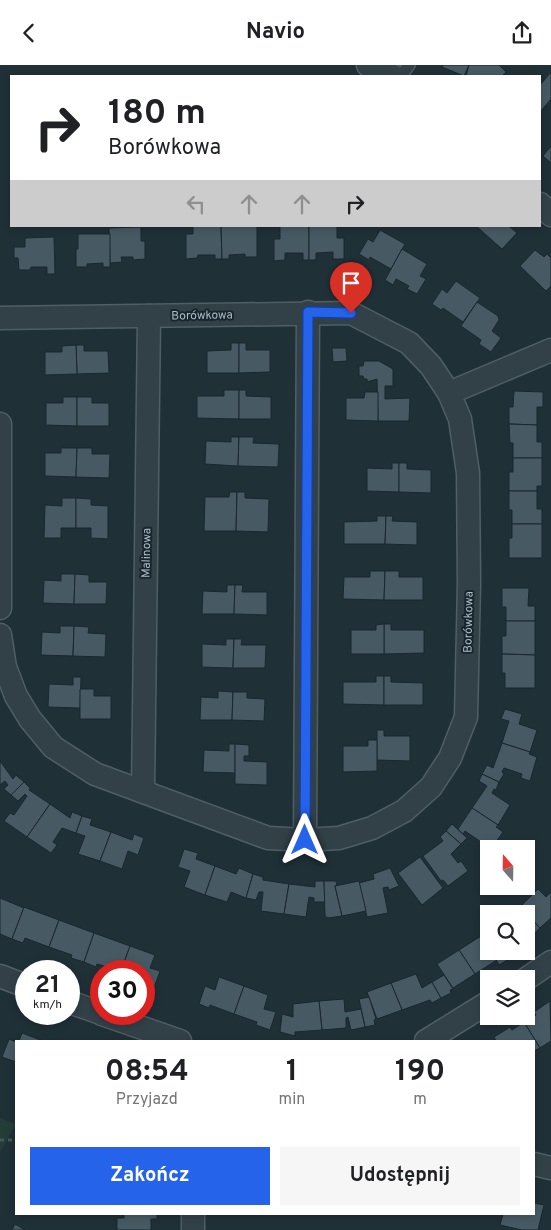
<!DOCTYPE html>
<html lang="pl">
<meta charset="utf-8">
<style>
body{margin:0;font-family:Overpass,sans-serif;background:#f6f6f6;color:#202124;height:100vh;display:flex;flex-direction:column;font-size:19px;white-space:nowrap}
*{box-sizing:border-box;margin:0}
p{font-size:16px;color:#757577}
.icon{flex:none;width:28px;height:28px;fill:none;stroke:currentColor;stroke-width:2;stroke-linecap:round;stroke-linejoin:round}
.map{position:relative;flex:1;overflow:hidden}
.details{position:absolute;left:15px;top:975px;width:520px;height:175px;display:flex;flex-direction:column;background:#fff;border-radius:0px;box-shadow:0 2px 8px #0003}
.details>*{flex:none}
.hud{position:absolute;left:10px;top:10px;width:531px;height:152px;border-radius:0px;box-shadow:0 2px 8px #0003;background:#fff;color:#202124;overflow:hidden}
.needle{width:32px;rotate:340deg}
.controls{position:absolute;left:480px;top:775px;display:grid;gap:10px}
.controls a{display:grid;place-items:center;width:55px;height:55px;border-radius:0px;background:#fff;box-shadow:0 2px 8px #0003;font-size:25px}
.speed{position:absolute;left:15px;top:895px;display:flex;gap:10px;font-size:25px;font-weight:700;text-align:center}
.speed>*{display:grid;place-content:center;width:65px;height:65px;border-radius:50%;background:#fff;box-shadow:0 2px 8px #0003;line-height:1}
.speed small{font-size:12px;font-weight:400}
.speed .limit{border:8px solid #d22;background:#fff;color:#111}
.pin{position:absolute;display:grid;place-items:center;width:42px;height:42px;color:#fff;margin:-51px -21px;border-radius:50% 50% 50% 0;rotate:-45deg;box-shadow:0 0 5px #0007}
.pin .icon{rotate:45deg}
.me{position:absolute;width:55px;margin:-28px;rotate:0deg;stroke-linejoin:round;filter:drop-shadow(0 0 4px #0008)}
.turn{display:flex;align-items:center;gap:18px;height:105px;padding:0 15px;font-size:22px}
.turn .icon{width:65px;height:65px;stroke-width:2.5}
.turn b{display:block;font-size:35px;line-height:42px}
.lanes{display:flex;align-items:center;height:48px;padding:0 15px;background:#0003;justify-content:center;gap:25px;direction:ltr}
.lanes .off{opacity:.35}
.eta{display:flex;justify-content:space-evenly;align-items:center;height:85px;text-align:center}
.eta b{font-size:30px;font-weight:700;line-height:35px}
.primary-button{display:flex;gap:10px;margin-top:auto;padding:10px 15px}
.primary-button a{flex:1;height:58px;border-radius:0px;background:#2563eb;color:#fff;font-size:20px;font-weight:700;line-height:58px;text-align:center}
.primary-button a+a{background:#f6f6f6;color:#202124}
header{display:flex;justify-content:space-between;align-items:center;height:65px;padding:0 15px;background:#fff;font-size:22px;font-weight:700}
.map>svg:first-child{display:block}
.green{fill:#243c37}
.building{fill:#475a64;stroke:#1a272e}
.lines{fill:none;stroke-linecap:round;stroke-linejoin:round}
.service-casing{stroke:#505e66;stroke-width:14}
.minor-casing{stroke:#505e66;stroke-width:25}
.path{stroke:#425a57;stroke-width:3;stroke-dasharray:4 4;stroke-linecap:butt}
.service{stroke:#324148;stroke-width:11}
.minor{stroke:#324148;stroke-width:22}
.route-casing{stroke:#184099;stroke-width:12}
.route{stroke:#2563eb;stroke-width:9}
.labels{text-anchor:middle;stroke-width:4;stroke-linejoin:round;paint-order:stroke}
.street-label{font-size:12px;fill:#acbcc5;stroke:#18252c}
</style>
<header><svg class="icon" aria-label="back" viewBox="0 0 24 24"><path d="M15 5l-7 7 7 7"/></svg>Navio<svg class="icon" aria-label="share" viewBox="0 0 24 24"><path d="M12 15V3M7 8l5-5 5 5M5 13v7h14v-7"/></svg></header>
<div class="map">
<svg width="551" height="1165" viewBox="0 0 551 1165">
<rect width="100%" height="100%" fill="#1f3037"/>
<!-- green -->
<polygon class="green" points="0,1053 16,1059 0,1087"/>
<!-- building -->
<g class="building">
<polygon points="443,0 469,0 464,11 442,2"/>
<polygon points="469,0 499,0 506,7 502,11 466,11"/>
<polygon points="551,7 551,34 540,47 540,20"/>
<polygon points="551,81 551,98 543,91"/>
<polygon points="193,161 221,161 222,194 215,194 215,190 198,190 197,193 186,194 186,169 193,169"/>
<polygon points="221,161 257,161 257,192 245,192 245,189 229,190 229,194 222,194"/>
<polygon points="280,161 309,161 309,195 303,195 303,188 285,188 285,195 274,196 274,174 280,174"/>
<polygon points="309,161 337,161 337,173 344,173 344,194 333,194 333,187 316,188 316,195 309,195"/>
<polygon points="476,161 509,161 517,168 502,184"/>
<polygon points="141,162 141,176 145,176 145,194 133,195 133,192 121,192 122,197 110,198 109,163"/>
<polygon points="380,165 405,179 391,204 370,192 369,195 359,189 368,174 373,177"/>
<polygon points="78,169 110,169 110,202 103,202 103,198 87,199 87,202 76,202 76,184 78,184"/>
<polygon points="54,172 55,209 47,209 47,202 31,202 30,205 19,205 18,193 14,193 14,182 25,182 25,173"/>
<polygon points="402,184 427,199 420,211 426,214 417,229 407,224 409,221 396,214 393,220 385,215"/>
<polygon points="535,185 544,192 547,189 551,193 551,221 546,226 520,201"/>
<polygon points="456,216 480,233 463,257 443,243 441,245 432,239 442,224 447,228"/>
<polygon points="477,237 498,251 499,255 492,266 501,273 491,287 479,279 481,275 461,261"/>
<polygon points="231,278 239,278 239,308 207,308 207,286 231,285"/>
<polygon points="239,278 246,278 246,285 270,285 270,307 239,308"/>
<polygon points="76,280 84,280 84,286 108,286 109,308 77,309"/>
<polygon points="76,280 77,309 45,310 45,287 62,287 62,281"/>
<polygon points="332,283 346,283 347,296 333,297"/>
<polygon points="364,296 379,296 393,304 393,321 385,321 385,334 410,333 409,356 378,356 377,314 367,317 367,314 364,314 363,311 359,311 359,301 363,301"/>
<polygon points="224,325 239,325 239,354 197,353 197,331 224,331"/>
<polygon points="239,325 246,325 246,331 271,332 271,354 239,354"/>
<polygon points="514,326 543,327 543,342 537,342 537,360 509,359 509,342 513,342"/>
<polygon points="365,327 378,327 378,356 346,355 346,333 364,333"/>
<polygon points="63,332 77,332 77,361 46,360 46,338 63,338"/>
<polygon points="77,332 92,332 92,338 109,338 109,361 77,361"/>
<polygon points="509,359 537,360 537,377 542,377 542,393 513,393 513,378 510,378"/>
<polygon points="231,372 239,372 238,401 205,399 206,376 231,377"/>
<polygon points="239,372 254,372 253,378 279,379 278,402 238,401"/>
<polygon points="61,383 77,383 76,412 45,411 45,388 61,388"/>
<polygon points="77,383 92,383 92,389 110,389 109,413 76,412"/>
<polygon points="513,393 542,393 542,421 537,421 537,426 509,426 509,407 513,407"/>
<polygon points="392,398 399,398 399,427 367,426 367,403 392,404"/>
<polygon points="399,398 407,398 407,404 431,405 431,428 399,427"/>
<polygon points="509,426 537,426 537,444 542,444 542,459 512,459 512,445 509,445"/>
<polygon points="230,427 237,427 236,466 204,466 205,432 229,432"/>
<polygon points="237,427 245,427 245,433 269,434 268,467 236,466"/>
<polygon points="62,433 76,433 76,463 61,463 61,473 44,473 45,440 62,441"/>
<polygon points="76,433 91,434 91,440 108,441 108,474 91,473 91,463 76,463"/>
<polygon points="377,451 386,451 385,479 344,479 344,457 377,456"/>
<polygon points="386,451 393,451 392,456 417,457 417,480 385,479"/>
<polygon points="512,459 542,459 542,493 509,493 509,473 512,473"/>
<polygon points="370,506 385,506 384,535 343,534 344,512 370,512"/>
<polygon points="385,506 399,506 399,512 423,512 423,535 384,535"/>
<polygon points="61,509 75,509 74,539 43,538 44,515 61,516"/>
<polygon points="75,509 89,510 89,517 107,517 106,539 74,539"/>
<polygon points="227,520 235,520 234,549 202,549 203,526 227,527"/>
<polygon points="235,520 243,520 242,527 267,527 267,550 234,549"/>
<polygon points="502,523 529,523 528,541 535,541 535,556 506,556 506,542 502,542"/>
<polygon points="506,556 535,556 535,590 502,589 502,571 506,571"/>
<polygon points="384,559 391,559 391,565 424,565 424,588 384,589"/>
<polygon points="384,559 384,589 351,589 351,565 376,565 376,560"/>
<polygon points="60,561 74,561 73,591 41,590 42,567 60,568"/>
<polygon points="74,561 89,562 88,568 106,569 105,592 73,591"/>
<polygon points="226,574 234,574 233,603 202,602 202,579 226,580"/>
<polygon points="234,574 242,574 241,580 266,580 265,603 233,603"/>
<polygon points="502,589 535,590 535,623 505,623 505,608 502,608"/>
<polygon points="376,611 384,611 384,640 343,639 343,617 376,617"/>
<polygon points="384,611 391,611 391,617 423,618 423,640 384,640"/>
<polygon points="73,612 81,612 80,643 48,642 49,619 73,620"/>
<polygon points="80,624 94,624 94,631 111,631 111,654 80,654"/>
<polygon points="218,626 233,627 232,655 200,655 201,632 218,633"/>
<polygon points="233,627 247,627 247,633 265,634 264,656 232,655"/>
<polygon points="505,644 522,649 519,659 537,665 530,687 502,678 509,656 501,654"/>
<polygon points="377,665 384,665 384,671 410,671 410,696 377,695"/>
<polygon points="368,675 377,675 377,706 343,707 343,681 368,681"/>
<polygon points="502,678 530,687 529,689 537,692 530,716 521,713 522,709 504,703 502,707 504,709 499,717 482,709 487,700 493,703"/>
<polygon points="229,679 235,679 235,708 203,707 204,685 229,686"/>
<polygon points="235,679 249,680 249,691 244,691 244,696 267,697 267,720 235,719"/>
<polygon points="0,696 13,714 16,710 24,717 11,730 4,724 8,720 5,716 0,720"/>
<polygon points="482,709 499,717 496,725 494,724 492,728 510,740 498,760 472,743 487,721 479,716"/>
<polygon points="24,717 30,723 29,725 50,739 27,772 4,756 10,748 14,750 27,731 25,729 18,736 11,730"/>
<polygon points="50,739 70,753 72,747 82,751 76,768 62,763 53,777 57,780 51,788 27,772"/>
<polygon points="472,743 498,760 496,762 503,767 491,784 489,784 489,787 482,782 484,779 465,766 463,769 458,764"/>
<polygon points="82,751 92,754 90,760 111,767 100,796 78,789 85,771 76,768"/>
<polygon points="452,759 467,773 461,779 446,766"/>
<polygon points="446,766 461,779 451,789 458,798 461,796 468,806 448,821 443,815 441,816 423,791 443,776 440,772"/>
<polygon points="111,767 132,775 134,769 144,773 138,790 128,786 122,804 100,796"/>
<polygon points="184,784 198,788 196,794 215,801 205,830 184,822 190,806 178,802"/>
<polygon points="420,792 443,823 422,840 398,808"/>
<polygon points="215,801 236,809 239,803 253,809 246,833 231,827 227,837 205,830"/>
<polygon points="390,803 399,821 389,825 388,822 383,823 388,848 367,852 359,818 374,814 373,809"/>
<polygon points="253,809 263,812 263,815 289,819 284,849 261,846 263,827 259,827 256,835 246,833"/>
<polygon points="315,816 324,816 325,837 314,837 314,833 309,832 306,852 284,849 289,819 315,822"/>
<polygon points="324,816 336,816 337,820 335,821 342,851 328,853 325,851"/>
<polygon points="359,816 366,846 342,851 335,821"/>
<polygon points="538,824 546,832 551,827 551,853 540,863 520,842"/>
<polygon points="0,833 24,843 12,874 0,869"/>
<polygon points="24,842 59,855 49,882 25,873 23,878 12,874"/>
<polygon points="520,842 540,863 526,876 526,849 512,849"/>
<polygon points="59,855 94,868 84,897 71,893 72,890 49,882"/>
<polygon points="94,868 130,881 121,906 97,899 96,902 84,897"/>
<polygon points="481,871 489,883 489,886 491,886 497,895 475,909 459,885"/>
<polygon points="130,881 155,890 150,903 160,906 154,923 144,919 144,906 121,906"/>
<polygon points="459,885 475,909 453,923 437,899"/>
<polygon points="491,886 506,886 511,893 499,900"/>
<polygon points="506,886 522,886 511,893"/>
<polygon points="416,909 422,923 432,917 441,933 432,938 430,935 402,945 391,918"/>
<polygon points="444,910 453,924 450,925 451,928 441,933 432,917"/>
<polygon points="219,912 244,921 234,949 210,940 209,943 199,939 205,921 215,925"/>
<polygon points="391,918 402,945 377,954 367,927"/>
<polygon points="244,921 268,930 264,944 276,947 270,965 256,960 257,957 234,949"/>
<polygon points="369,932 376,954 374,955 375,960 365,962 359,934"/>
<polygon points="344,934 345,947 361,944 365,962 351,965 348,952 346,953 346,963 322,965 319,936"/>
<polygon points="319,936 322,965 295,967 295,971 280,967 282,949 293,952 293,939"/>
<polygon points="550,936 551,976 540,983 524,957 536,950 534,947"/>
<polygon points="524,957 540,983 534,986 534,976 496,976 494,972 510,962 512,965"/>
<polygon points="22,968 43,976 19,976"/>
<polygon points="9,974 16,977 16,997 2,992"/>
<polygon points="534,1138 544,1140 538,1165 522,1165 500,1160 503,1149 534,1149"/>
<polygon points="124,1149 157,1149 157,1154 151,1154 151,1165 117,1165 117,1153 124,1153"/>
<polygon points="15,1159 25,1165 12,1165"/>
</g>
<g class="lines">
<defs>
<polyline id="service" points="401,11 409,0"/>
<g id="minor">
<polyline points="368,0 393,11"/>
<polyline points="540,139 551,150"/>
<polyline points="0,253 351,248 409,278 431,301 449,328 460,354 468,408 469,518 466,652 450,693 431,722 404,746 372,763 339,773 305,775 268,773 95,709 53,682 30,654 16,631 5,602 0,570"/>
<polyline points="449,328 551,285"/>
<polyline points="0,359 0,543"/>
<polyline points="143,726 149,251"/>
<polyline points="305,775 308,247"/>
<polyline points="0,911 26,921"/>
<polyline points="526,914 551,897"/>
<polyline points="69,937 101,948"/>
<polyline points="102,949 180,976"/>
<polyline points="426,976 489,937"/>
<polyline points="534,1099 551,1103"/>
<polyline points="193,1149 193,1165"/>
</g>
</defs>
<!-- service casing -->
<use href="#service" class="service-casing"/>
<!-- minor casing -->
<use href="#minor" class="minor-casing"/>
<!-- path -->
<polyline class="path" points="0,1075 16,1075"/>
<!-- service -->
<use href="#service" class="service"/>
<!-- minor -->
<use href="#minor" class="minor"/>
</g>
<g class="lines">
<defs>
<polyline id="route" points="305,775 308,247 351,248"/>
</defs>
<!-- route casing -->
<use href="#route" class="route-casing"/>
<!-- route -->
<use href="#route" class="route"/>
</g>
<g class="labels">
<!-- street labels -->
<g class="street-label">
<text transform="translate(202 250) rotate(-1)" y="4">Borówkowa</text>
<text transform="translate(146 488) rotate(-89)" y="4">Malinowa</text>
<text transform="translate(468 557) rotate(-89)" y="4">Borówkowa</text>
</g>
</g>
</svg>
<div class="controls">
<a><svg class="needle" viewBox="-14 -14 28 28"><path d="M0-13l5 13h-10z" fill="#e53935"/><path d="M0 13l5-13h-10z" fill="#757577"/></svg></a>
<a><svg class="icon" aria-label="search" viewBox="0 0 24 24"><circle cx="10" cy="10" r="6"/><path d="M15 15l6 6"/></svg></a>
<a><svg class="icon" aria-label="layers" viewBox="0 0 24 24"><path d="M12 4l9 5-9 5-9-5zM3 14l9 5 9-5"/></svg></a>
</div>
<div class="speed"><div>21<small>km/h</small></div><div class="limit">30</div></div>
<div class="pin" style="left:351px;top:248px;background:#d93025"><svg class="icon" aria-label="arrive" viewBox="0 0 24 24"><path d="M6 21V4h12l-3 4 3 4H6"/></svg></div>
<svg class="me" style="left:305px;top:775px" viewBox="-20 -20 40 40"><path d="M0-17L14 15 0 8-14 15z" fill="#2563eb" stroke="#fff" stroke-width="4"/></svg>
<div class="hud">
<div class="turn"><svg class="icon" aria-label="right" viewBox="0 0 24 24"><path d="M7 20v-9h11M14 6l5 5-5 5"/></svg><div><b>180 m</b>Borówkowa</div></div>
<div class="lanes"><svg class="icon off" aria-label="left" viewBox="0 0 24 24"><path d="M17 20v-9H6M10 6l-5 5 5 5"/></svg><svg class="icon off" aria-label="ahead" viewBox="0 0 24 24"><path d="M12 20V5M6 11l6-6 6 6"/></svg><svg class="icon off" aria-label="ahead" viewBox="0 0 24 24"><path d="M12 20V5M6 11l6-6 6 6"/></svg><svg class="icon" aria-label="right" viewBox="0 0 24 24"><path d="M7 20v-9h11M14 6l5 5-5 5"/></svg></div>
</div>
<section class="details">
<div class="eta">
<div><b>08:54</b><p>Przyjazd</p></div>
<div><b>1</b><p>min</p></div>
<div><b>190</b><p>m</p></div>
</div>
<div class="primary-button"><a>Zakończ</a><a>Udostępnij</a></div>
</section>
</div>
